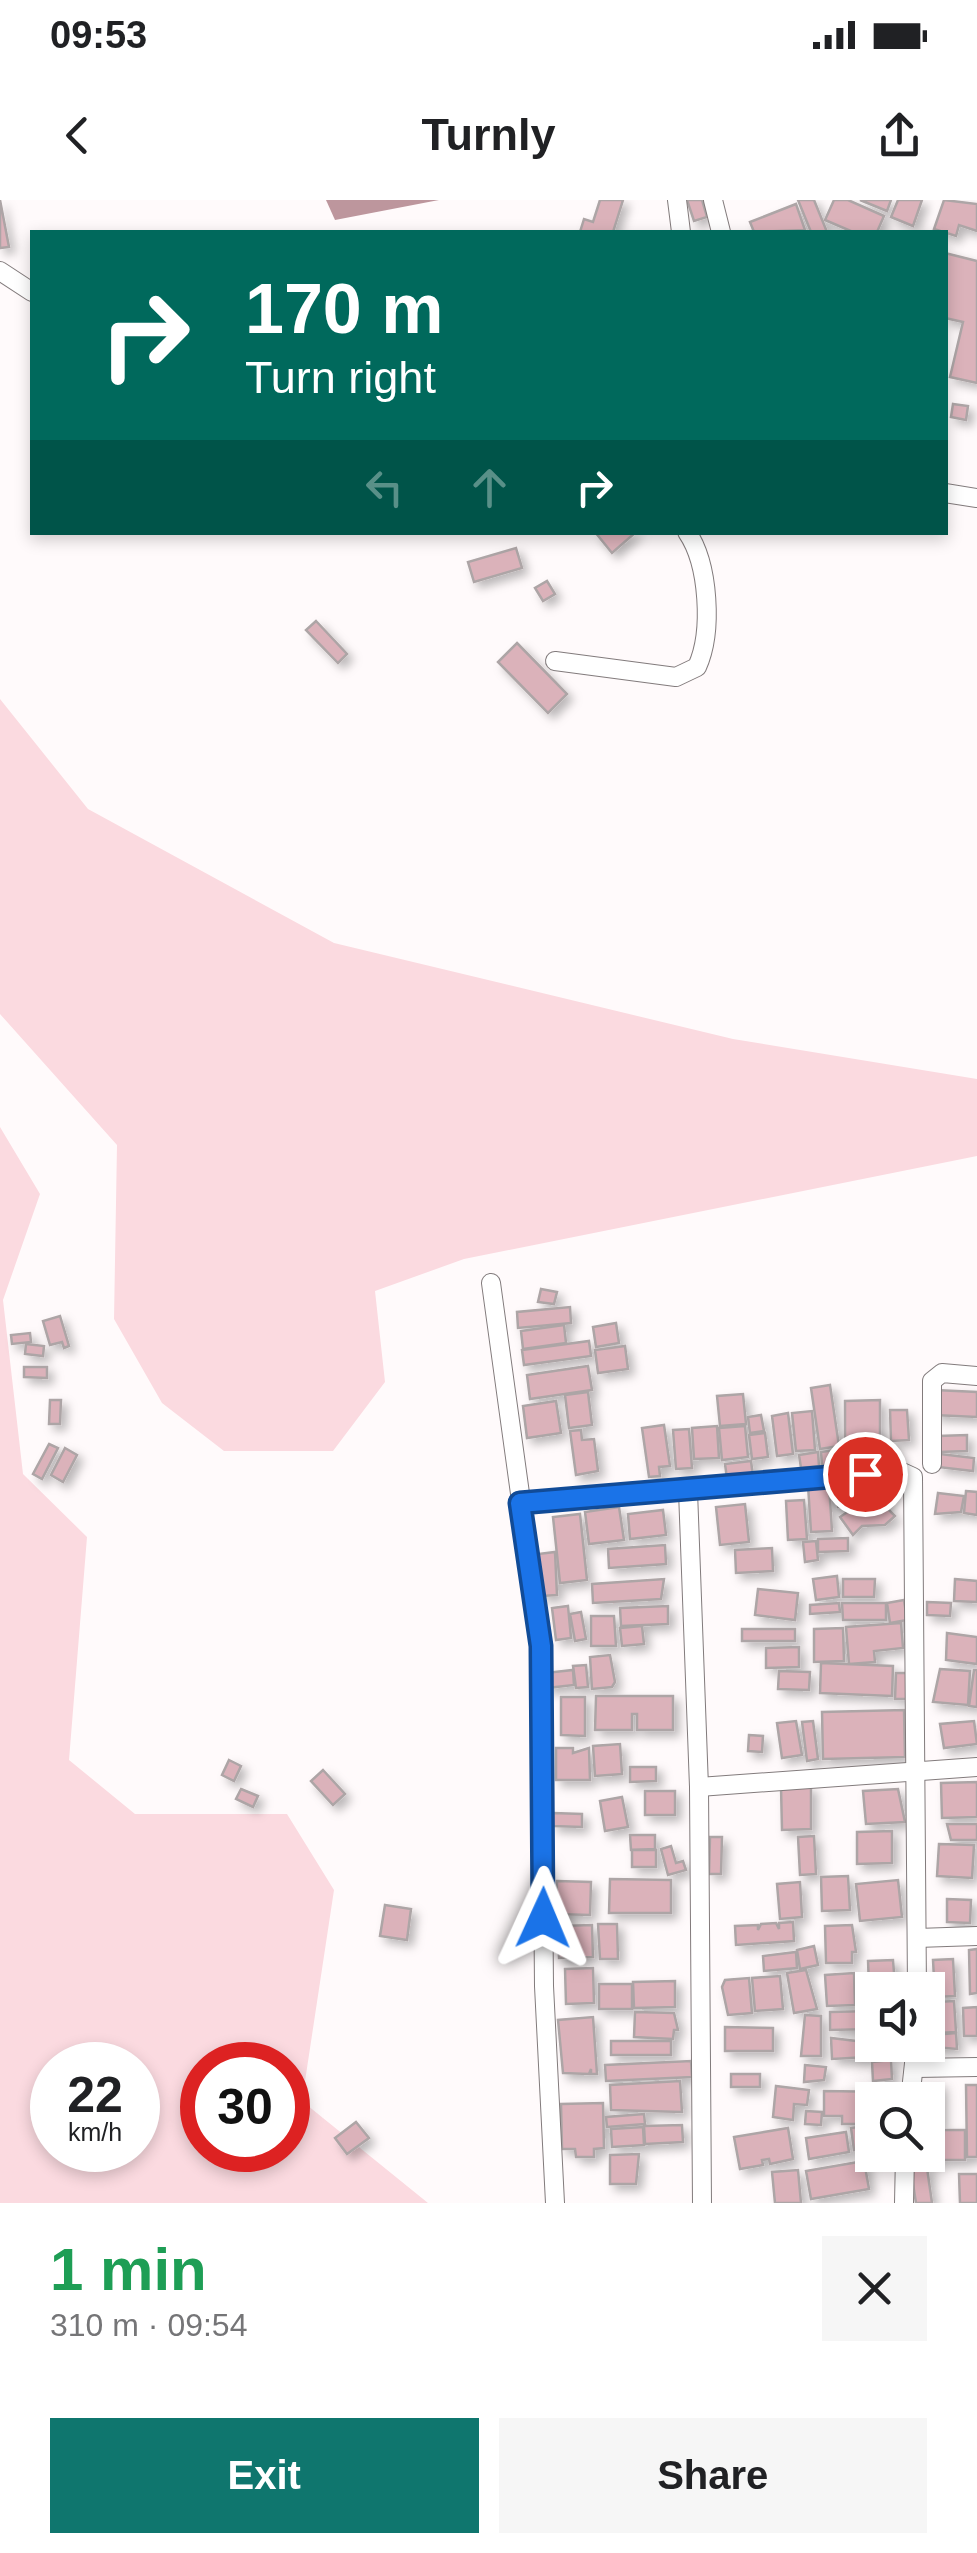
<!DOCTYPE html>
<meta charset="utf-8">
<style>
body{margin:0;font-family:Helvetica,sans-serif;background:#f6f6f6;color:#202124;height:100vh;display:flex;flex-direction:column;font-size:38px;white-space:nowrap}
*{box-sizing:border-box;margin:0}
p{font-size:32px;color:#757577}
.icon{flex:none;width:55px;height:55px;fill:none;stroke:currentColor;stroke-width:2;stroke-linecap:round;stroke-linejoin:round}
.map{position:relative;height:2003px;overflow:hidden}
.side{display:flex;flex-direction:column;background:#fff;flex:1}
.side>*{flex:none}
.guide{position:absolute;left:30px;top:30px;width:918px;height:305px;border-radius:0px;box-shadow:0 5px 15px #0003;background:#00695c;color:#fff;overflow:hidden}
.controls{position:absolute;left:855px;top:1772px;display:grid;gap:20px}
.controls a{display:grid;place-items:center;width:90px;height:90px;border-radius:0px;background:#fff;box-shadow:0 5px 15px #0003;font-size:50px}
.speed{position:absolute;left:30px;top:1842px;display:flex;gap:20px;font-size:50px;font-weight:700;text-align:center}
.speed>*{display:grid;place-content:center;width:130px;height:130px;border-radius:50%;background:#fff;box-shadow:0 5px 15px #0003;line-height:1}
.speed small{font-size:25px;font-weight:400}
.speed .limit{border:15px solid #d22;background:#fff;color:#111}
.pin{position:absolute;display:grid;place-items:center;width:85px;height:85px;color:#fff;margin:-42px;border:5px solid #fff;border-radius:50%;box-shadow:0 2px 10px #0007}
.me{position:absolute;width:110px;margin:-55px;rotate:1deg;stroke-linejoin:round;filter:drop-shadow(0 0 8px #0008)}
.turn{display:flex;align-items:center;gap:35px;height:210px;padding:0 50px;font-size:45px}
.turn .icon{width:130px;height:130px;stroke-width:2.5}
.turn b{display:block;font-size:70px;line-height:85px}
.lanes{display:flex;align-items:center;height:95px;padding:0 50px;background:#0003;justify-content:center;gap:50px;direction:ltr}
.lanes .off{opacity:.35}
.round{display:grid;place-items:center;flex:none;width:105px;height:105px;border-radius:0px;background:#f6f6f6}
.summary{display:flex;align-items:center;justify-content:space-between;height:170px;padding:0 50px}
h1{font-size:60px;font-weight:600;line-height:75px;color:#1e9e55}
.cta{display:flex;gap:20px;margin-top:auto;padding:20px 50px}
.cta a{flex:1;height:115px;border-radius:0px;background:#0f766e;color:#fff;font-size:40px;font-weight:600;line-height:115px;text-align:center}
.cta a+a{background:#f6f6f6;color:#202124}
.status{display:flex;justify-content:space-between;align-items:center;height:70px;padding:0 50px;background:#fff;direction:ltr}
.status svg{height:28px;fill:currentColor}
header{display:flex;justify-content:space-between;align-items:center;height:130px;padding:0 50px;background:#fff;font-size:45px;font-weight:600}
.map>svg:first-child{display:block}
.green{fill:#fbdae0;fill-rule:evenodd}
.water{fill:#bd969d}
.building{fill:#dbb2ba;stroke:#ada5a6;stroke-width:2.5;filter:url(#shadow)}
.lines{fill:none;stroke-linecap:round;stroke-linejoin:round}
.street-casing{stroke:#827b7c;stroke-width:20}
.street{stroke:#fff;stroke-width:18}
.route-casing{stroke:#114b97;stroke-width:25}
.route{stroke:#1a73e8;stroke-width:18}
</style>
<div class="status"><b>09:53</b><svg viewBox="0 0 49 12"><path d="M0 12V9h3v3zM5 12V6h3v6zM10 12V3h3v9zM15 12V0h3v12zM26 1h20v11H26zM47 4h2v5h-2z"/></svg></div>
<header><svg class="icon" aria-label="back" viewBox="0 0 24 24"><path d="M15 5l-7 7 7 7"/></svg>Turnly<svg class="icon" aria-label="share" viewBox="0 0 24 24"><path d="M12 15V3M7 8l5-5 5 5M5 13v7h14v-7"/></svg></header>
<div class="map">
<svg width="977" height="2003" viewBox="0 0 977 2003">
<defs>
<filter id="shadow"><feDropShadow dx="5.5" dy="5.5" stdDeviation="5" flood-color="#0004"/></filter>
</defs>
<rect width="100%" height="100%" fill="#fffafb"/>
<!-- green -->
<g class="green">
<polygon points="0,499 88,609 334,743 733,839 977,879 977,956 464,1059 375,1091 385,1182 333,1251 224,1251 162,1203 114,1119 117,945 0,814"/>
<path d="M0 927 40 994 3 1100 23 1274 87 1337 69 1560 135 1614H287L334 1690 302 1901 428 2003H0ZM52 1865H138V1950H52ZM202 1865H288V1950H202Z"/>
</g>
<!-- water -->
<polygon class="water" points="326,0 439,0 335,20"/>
<!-- building -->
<g class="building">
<polygon points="0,0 9,47 0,48"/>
<polygon points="600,0 623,0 613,32 580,32 584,19 593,22"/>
<polygon points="687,0 702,0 707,17 694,21"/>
<polygon points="798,0 814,0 827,32 811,32"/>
<polygon points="834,0 848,0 884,16 877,32 853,32 825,20"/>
<polygon points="860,0 891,0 887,11"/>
<polygon points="898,0 922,0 913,26 891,17"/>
<polygon points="944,0 977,4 977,31 959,25 956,36 934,29"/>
<polygon points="796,4 805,30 754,32 750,22"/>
<polygon points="945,53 977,61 977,183 950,177 963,122 945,118"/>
<polygon points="953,204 968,206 966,220 951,217"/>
<polygon points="595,332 636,332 612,353"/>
<polygon points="516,348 522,368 474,382 468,362"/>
<polygon points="547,381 555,394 543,401 535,388"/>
<polygon points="316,421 347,454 338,463 306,430"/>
<polygon points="517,443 567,494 548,513 498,462"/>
<polygon points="541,1089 557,1092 554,1104 538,1102"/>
<polygon points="570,1107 571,1123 518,1128 517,1112"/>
<polygon points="60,1116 69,1146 64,1148 62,1142 50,1145 43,1121"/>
<polygon points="616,1123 619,1143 596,1147 593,1127"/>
<polygon points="564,1125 566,1143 523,1149 521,1131"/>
<polygon points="30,1133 31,1142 12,1144 11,1135"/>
<polygon points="589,1141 591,1156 524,1165 522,1150"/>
<polygon points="26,1144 44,1146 43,1156 25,1154"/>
<polygon points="625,1146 628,1169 598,1173 595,1150"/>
<polygon points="588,1166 592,1190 530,1199 527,1175"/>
<polygon points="24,1167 47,1167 47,1178 24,1177"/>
<polygon points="830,1185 839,1246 820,1249 811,1188"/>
<polygon points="935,1190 977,1192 977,1217 934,1215"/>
<polygon points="588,1192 592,1225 569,1228 565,1195"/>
<polygon points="743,1194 746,1224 720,1226 717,1196"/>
<polygon points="50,1200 61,1200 60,1224 49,1224"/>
<polygon points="880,1200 880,1252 859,1252 860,1263 845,1263 845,1201"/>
<polygon points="556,1201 561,1233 527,1238 523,1206"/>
<polygon points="890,1210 907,1210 909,1240 891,1241"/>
<polygon points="812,1211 815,1250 796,1251 792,1213"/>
<polygon points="788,1213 793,1254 777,1256 772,1216"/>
<polygon points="761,1215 764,1231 750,1233 748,1217"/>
<polygon points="664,1225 670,1266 659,1267 660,1276 649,1277 642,1228"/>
<polygon points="717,1226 719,1258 694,1259 692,1228"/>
<polygon points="745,1226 748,1257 722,1260 719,1228"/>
<polygon points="689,1229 692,1268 676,1269 673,1230"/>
<polygon points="581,1230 582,1240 594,1239 598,1271 576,1275 570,1231"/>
<polygon points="765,1233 768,1257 752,1259 749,1235"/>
<polygon points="967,1235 967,1251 939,1252 938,1236"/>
<polygon points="49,1244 58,1248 42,1279 33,1274"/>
<polygon points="65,1248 77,1255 63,1282 51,1275"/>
<polygon points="841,1249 843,1263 822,1265 821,1252"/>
<polygon points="818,1252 819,1266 801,1268 799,1255"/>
<polygon points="940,1254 974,1258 973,1271 938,1267"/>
<polygon points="751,1261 753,1276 727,1279 725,1264"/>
<polygon points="829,1284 832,1331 811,1332 808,1285"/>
<polygon points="846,1284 849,1306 838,1307 836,1286"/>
<polygon points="966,1291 977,1292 977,1315 964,1313"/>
<polygon points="938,1293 964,1296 961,1312 935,1314"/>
<polygon points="873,1294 895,1316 885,1325 862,1326 853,1335 840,1317"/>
<polygon points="804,1300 807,1339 788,1340 786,1301"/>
<polygon points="745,1304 749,1342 720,1345 716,1307"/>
<polygon points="619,1307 624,1340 589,1344 585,1312"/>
<polygon points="663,1310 666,1335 630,1339 628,1314"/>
<polygon points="580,1314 587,1380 560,1383 553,1317"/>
<polygon points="848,1338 848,1351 818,1352 818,1339"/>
<polygon points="816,1341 818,1360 805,1362 803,1342"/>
<polygon points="665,1345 666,1364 609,1368 608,1349"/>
<polygon points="772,1348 773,1371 736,1373 735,1350"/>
<polygon points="555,1352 557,1395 541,1396 538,1354"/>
<polygon points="837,1376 839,1397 816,1400 813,1379"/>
<polygon points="664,1379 661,1399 593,1403 592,1384"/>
<polygon points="843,1379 875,1379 874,1397 843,1397"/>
<polygon points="955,1379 977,1381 977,1402 954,1401"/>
<polygon points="758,1389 798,1393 795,1420 755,1415"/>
<polygon points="904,1400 907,1420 890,1423 887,1403"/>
<polygon points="927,1402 951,1403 950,1416 927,1415"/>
<polygon points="839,1403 840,1412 810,1414 810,1405"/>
<polygon points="842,1403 886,1403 886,1420 843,1420"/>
<polygon points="568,1406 571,1438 556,1440 552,1408"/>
<polygon points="668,1406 668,1424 621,1426 620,1408"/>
<polygon points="581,1412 586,1439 575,1441 570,1414"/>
<polygon points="591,1416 614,1416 616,1446 591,1446"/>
<polygon points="901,1423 903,1448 874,1451 875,1462 849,1464 846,1427"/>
<polygon points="642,1426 644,1444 622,1446 620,1428"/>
<polygon points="843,1428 844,1461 814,1462 814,1429"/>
<rect x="742" y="1429" width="53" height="12"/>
<polygon points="947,1433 977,1437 977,1464 946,1460"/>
<polygon points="799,1447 799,1467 766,1468 766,1448"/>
<polygon points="610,1455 615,1482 612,1487 592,1489 590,1457"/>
<polygon points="821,1463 893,1466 892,1496 820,1493"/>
<polygon points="586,1465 588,1487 576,1488 573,1466"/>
<polygon points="940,1469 970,1471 968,1505 933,1502"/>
<polygon points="573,1470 574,1485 547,1488 545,1473"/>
<polygon points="974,1470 977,1470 977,1507 969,1506"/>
<polygon points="779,1471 810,1472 809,1490 778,1489"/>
<polygon points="896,1473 908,1473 908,1499 895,1499"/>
<polygon points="596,1496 673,1496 673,1530 637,1530 637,1514 632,1514 632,1530 595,1530"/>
<polygon points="561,1497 585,1497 585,1536 561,1535"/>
<polygon points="904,1510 905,1557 823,1559 822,1512"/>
<polygon points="796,1521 802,1555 782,1558 777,1523"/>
<polygon points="813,1521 818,1559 807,1561 802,1522"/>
<polygon points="974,1521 977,1544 944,1548 940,1524"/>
<polygon points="749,1535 763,1536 762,1552 748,1551"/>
<polygon points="620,1544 622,1574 595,1576 593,1546"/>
<polygon points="556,1548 573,1548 573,1553 589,1548 590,1580 556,1580"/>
<polygon points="229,1560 241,1566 234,1581 222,1575"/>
<polygon points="630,1567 656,1567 656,1581 630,1582"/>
<polygon points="323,1570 345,1594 333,1605 311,1581"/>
<polygon points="977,1582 977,1617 942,1618 941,1583"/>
<polygon points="781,1587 811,1587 811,1629 782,1630"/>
<polygon points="241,1589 258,1596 253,1607 236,1599"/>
<polygon points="898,1589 905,1622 866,1624 863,1591"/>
<rect x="645" y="1591" width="30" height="24"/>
<polygon points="622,1597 628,1627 605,1631 600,1601"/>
<polygon points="553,1613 582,1614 582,1627 553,1626"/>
<polygon points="947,1624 977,1624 977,1640 951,1640"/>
<polygon points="892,1631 892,1663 857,1664 857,1632"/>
<polygon points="630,1635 655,1635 655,1649 631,1650"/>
<polygon points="814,1636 816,1674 800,1675 798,1637"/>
<polygon points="710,1637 722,1637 721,1674 709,1674"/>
<polygon points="939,1644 974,1645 972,1678 937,1676"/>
<polygon points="671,1646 676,1663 683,1661 686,1670 668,1675 661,1649"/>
<rect x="632" y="1650" width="24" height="17"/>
<polygon points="848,1676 850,1710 822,1711 821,1677"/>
<polygon points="610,1679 671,1680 671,1713 609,1713"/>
<polygon points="898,1680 902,1717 860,1721 856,1684"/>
<polygon points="557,1681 591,1682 590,1715 556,1714"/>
<polygon points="800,1682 802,1717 780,1719 777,1684"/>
<polygon points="947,1699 971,1700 970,1723 947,1722"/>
<polygon points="385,1705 411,1709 407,1740 380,1736"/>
<polygon points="793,1722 794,1741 736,1745 735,1726 758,1725 758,1730 761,1724 776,1723 779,1729 779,1723"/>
<polygon points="598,1724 617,1724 618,1759 600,1759"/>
<polygon points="592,1725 593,1757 559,1758 558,1726"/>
<polygon points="852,1725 856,1752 852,1752 852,1763 826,1763 825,1726"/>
<polygon points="814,1746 818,1765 800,1769 797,1750"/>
<polygon points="977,1749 977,1793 970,1794 969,1750"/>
<polygon points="796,1752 797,1768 764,1771 763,1756"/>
<polygon points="953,1759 955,1796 935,1797 933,1760"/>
<polygon points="893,1760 895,1785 869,1786 868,1761"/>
<polygon points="593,1768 594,1803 566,1804 565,1769"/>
<polygon points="806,1770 817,1809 794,1813 787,1773"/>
<polygon points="854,1773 855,1805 827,1806 825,1775"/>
<polygon points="780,1776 783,1809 755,1811 752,1778"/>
<polygon points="749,1778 752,1813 728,1815 722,1787 725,1780"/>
<polygon points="675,1781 675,1807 634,1808 633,1782"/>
<rect x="599" y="1784" width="33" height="25"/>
<polygon points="954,1801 956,1832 937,1833 936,1802"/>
<polygon points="977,1807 977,1836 964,1836 963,1808"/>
<polygon points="872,1811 872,1829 830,1830 830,1812"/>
<polygon points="635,1812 674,1813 678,1830 674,1830 673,1839 634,1837"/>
<polygon points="805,1815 821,1816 821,1856 801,1856"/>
<polygon points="593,1817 597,1874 591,1874 591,1869 589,1874 563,1873 558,1820"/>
<polygon points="725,1827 773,1828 773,1851 725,1851"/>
<polygon points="956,1833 957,1849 934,1847 933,1835"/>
<polygon points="872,1834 872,1845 895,1845 896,1852 871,1855"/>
<polygon points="867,1836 868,1857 832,1859 831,1838 857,1841 857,1837"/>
<rect x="611" y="1841" width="60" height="14"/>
<polygon points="891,1860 892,1879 873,1881 872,1862"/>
<polygon points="691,1861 692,1877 606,1881 605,1865"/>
<polygon points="805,1865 826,1867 824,1880 804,1882"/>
<rect x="731" y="1874" width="29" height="13"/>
<polygon points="680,1881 682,1912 611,1910 610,1885"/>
<polygon points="929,1884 939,1884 939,1925 928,1925"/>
<polygon points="966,1885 977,1885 977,1957 967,1957"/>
<polygon points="776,1886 809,1890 807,1905 794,1904 793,1920 773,1917"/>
<polygon points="824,1891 892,1892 892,1900 872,1900 872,1924 842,1924 842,1916 824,1916"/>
<polygon points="603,1903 604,1948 594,1949 594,1957 576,1957 575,1949 562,1949 561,1904"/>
<polygon points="806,1911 822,1912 821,1925 805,1924"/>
<polygon points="644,1914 645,1924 607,1927 606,1917"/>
<polygon points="356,1922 369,1938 347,1954 335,1938"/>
<polygon points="682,1925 683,1942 645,1944 644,1926"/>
<polygon points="865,1926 865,1930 872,1929 872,1948 854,1950 851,1928"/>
<polygon points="643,1927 644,1945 612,1947 611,1929"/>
<polygon points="788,1928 793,1959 770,1964 769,1959 762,1960 763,1965 740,1969 734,1937"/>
<polygon points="944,1930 965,1930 965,1960 943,1960"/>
<polygon points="928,1931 938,1931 939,1961 919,1962 919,1955 928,1955"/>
<polygon points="846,1932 849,1952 809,1959 806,1938"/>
<polygon points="639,1954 636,1984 610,1984 610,1955"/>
<polygon points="864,1961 869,1989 811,1999 806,1971"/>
<polygon points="927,1968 932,2003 916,2003 911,1971"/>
<polygon points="798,1970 801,2003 775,2003 772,1972"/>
<polygon points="959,1974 977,1974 977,2003 960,2003"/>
</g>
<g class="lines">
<defs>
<g id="street">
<polyline points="677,0 681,32"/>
<polyline points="713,0 721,32"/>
<polyline points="0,71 32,92"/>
<polyline points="945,293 977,298"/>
<path d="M555 461 676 477 697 467C713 432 709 364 687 332"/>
<polyline points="491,1083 541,1446 544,1786 555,2003"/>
<polyline points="932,1264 932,1181 942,1173 977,1176"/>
<polyline points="688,1291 699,1587 702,2003"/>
<polyline points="520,1303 900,1271 913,1277 917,1790"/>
<polyline points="699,1587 977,1567"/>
<polyline points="917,1738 977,1736"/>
<polyline points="916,1868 977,1867"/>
<polyline points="910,1900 916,1845"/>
<polyline points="904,2003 905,1955"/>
</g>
</defs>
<!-- street casing -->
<use href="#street" class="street-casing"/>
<!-- street -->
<use href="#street" class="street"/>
</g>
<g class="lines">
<defs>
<polyline id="route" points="543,1718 541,1446 520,1303 865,1274"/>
</defs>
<!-- route casing -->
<use href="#route" class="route-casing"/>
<!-- route -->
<use href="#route" class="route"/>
</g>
</svg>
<div class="controls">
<a><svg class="icon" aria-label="sound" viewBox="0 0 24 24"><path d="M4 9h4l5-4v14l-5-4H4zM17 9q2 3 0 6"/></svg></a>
<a><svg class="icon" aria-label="search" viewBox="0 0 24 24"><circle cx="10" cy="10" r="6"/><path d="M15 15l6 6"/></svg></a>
</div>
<div class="speed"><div>22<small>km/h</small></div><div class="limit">30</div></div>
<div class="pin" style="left:865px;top:1274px;background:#d93025"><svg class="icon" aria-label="arrive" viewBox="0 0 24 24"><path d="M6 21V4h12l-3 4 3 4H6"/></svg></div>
<svg class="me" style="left:543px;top:1718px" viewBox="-20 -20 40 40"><path d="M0-17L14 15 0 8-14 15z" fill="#1a73e8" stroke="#fff" stroke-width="4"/></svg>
<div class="guide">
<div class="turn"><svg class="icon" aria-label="right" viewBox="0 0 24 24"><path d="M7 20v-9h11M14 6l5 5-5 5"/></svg><div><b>170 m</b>Turn right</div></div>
<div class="lanes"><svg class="icon off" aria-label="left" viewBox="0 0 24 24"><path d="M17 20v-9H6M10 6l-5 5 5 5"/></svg><svg class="icon off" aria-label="ahead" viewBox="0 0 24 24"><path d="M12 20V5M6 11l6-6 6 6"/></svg><svg class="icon" aria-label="right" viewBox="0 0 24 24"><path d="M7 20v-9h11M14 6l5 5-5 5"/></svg></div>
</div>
</div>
<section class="side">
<div class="summary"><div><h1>1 min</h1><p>310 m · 09:54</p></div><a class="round"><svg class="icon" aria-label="close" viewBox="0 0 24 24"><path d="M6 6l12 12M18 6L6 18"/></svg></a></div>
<div class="cta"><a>Exit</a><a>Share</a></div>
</section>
